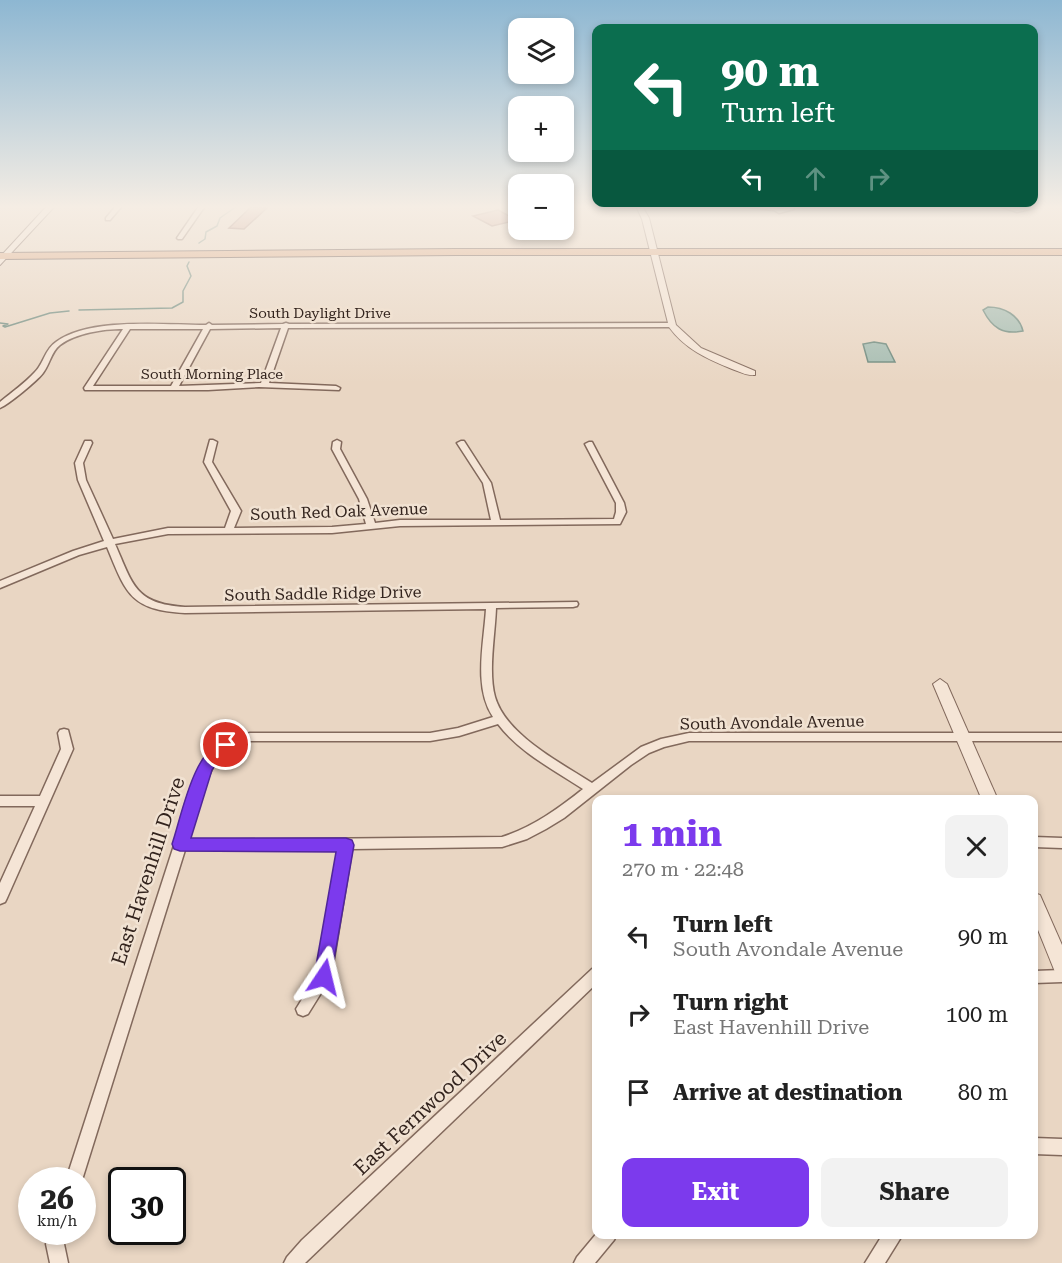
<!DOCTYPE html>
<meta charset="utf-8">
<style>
body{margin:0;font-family:"Roboto Serif",serif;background:#f2f2f2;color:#222;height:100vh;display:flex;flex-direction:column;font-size:22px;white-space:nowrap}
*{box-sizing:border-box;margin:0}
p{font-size:20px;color:#767676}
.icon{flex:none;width:33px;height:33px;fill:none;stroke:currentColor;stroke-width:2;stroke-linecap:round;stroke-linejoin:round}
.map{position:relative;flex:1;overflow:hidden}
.drawer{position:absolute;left:592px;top:795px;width:446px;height:444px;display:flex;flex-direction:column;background:#fff;border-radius:12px;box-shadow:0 3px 9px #0003}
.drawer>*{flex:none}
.top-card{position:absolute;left:592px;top:24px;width:446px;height:183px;border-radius:12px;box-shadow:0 3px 9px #0003;background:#0b6e4f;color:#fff;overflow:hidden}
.fabs{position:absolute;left:508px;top:18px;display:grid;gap:12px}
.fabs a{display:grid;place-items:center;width:66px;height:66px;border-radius:12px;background:#fff;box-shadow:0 3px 9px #0003;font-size:30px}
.speed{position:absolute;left:18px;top:1167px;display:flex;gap:12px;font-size:30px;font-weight:700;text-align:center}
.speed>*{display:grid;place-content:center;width:78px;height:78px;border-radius:50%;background:#fff;box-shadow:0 3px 9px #0003;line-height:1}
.speed small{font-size:15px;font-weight:400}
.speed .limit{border:3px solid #111;border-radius:9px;background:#fff;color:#111}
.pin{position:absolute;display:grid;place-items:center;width:51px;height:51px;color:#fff;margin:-26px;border:3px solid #fff;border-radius:50%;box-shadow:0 2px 6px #0007}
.me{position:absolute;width:66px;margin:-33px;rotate:10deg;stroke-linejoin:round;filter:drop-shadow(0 0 4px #0008)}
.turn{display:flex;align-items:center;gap:21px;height:126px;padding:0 30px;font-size:27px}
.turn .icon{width:78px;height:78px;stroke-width:2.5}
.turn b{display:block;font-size:42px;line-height:51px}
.lanes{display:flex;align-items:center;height:57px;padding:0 30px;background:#0003;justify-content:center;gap:30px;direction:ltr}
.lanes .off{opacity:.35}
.round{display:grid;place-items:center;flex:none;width:63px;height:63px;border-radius:12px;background:#f2f2f2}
.head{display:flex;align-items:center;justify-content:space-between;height:102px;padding:0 30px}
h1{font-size:36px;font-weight:700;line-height:45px;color:#7c3aed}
.cta{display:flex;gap:12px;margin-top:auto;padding:12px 30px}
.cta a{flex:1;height:69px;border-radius:12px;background:#7c3aed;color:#fff;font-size:24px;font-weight:700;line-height:69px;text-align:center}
.cta a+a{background:#f2f2f2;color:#222}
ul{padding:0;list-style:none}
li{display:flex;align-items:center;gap:18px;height:78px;padding:0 30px}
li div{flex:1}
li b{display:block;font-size:22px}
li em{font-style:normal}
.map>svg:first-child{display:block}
.water{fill:#a5bcb1;stroke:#6d897d;stroke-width:1.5}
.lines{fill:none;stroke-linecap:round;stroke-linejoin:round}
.stream{stroke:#6d897d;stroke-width:1.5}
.building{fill:#c48c7d;stroke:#7e5044;stroke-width:1.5}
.minor-casing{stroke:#82695c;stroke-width:3}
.tertiary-casing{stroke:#82695c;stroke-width:2}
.secondary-casing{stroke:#634a3f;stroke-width:2}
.trunk-casing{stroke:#503830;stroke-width:2}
.minor{fill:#f5e5d6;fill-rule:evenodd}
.tertiary{fill:#f5e5d6;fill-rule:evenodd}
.secondary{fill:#f5e5d6;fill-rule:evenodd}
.trunk{fill:#dca47d;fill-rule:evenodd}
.route{fill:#7c3aed;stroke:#51269a;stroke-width:1.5}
.labels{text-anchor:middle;stroke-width:5;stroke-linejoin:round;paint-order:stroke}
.far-street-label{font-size:14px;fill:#33241e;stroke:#f1e2d2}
.street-label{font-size:16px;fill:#33241e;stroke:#f1e2d2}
.near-street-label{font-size:20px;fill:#33241e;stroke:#f1e2d2}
</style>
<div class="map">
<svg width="1062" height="1263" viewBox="0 0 1062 1263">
<rect width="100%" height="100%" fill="#e9d6c3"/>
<!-- water -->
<g class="water">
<path d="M988 307C1004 307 1019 315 1023 331 1003 335 992 328 983 310Z"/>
<polygon points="874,342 886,344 895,362 868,362 863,344"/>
</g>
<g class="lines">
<!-- stream -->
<g class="stream">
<polyline points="199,243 205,239 206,232 217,226 220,218 237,206"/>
<polyline points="79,310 172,308 183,302 183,291 191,276 187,266 189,262"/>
<polyline points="0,323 8,324 3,326 5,327 50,313 69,311"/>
</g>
</g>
<!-- building -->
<g class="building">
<polygon points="251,207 267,208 244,229 229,228"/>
<polygon points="498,210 517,220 492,226 473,216"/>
</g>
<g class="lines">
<defs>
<g id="minor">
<polygon points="116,206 122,206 110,220 106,220 106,218"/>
<polygon points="199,206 205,206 182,239 178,239 177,238"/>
<polygon points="738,206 774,206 780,209 794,206 794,209 779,213 774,210"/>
<polygon points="1000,206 1017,208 1042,206 1017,212"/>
<path d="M209 323 212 325 283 324 286 323 289 324 672 323 675 325 672 327 288 328 269 383 336 386 340 388 339 390 259 387 208 390H85L84 388 123 329C103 329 76 333 60 345 51 352 50 364 43 373 37 381 9 404 0 408V402C12 392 25 383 35 372 44 363 45 349 56 342 90 317 164 325 206 325ZM281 328 261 383 179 386 210 329ZM130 329H203L171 386H93Z"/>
<path d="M210 440H213L217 442 212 462 241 511 234 528 332 527 366 524 359 499 332 449 333 442 337 440 341 442 340 449 367 499 375 523 400 520H491L483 483 457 443 461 441H464L491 483 500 520 614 519 616 512V503L585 444 589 442H592L624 503 626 512 620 524 400 526 332 533 168 534 115 544C133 585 135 604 185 607L577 602 578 604 577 606 573 607 496 608C495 635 488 672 495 697 506 735 561 763 592 783L641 747 661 739 689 733H1062V741H689L664 747 649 753 631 765 564 818 546 829 527 839 502 847 352 849 331 977 308 1014 303 1016 298 1014 296 1009 317 975 339 849 185 850 82 1180H66L199 768C211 747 227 739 250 733H430L458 728 493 717C473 687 484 643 486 609L185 613C130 610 126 593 107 547L79 555 0 588V581L73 551 104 541 78 480 75 463 85 441H91L92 443 83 463 86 480 113 539 168 528H225L231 511 204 462ZM498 724C519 752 554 770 583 789 558 809 533 827 502 837L189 840C193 825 198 809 203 794 212 764 217 750 250 741H430L459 736Z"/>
<polygon points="64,729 68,730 73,749 7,898 5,902 0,904 0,883 35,806 0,806 0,796 40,796 61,749 58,733 60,730"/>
<polygon points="1034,837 1062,838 1062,848 1034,847"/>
<polygon points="597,968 597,983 305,1263 284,1263 287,1257 302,1240 592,969"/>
<polygon points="1062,970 1062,982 1034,983 1034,971"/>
<polygon points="1034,1138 1062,1139 1062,1155 1034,1154"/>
<polygon points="50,1232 68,1232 64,1244 68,1263 50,1263 46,1244"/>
<polygon points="597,1233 617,1234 614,1240 595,1263 574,1263 577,1257"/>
<polygon points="883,1234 903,1234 885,1263 865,1263"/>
</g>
<g id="tertiary">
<path d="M636 206H642L649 218 676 325 701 348 755 371V375C747 376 740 372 732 369 707 359 685 349 669 327L642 219Z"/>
<polygon points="940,679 947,684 998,800 982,800 933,684"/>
<polygon points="1034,893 1040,895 1062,945 1062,974 1055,972 1034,920"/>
</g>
<polygon id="secondary" points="47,206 55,206 0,265 0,257"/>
<polygon id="trunk" points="456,249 1062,249 1062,255 456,255 0,259 0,253"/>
</defs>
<!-- minor casing -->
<use href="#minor" class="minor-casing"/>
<!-- tertiary casing -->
<use href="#tertiary" class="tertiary-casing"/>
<!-- secondary casing -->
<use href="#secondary" class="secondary-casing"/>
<!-- trunk casing -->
<use href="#trunk" class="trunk-casing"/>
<!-- minor -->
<use href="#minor" class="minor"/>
<!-- tertiary -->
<use href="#tertiary" class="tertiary"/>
<!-- secondary -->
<use href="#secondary" class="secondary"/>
<!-- trunk -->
<use href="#trunk" class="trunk"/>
</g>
<!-- sky -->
<linearGradient id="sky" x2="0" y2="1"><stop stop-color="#8db7d2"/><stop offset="0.54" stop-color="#f5ede4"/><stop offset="1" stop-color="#f5ede4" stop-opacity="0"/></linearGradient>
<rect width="1062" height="383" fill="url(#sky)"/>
<!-- route -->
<path class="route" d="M226 739 231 741 234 745 223 754 212 770 191 838H346L352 840 354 845 330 983 324 986 317 983 314 977 336 852 180 851 174 849 172 844C182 815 193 749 226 739Z"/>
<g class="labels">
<!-- far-street labels -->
<g class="far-street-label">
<text x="320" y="318">South Daylight Drive</text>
<text x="212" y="379">South Morning Place</text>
</g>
<!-- street labels -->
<g class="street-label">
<text transform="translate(339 511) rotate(-2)" y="6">South Red Oak Avenue</text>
<text transform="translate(323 593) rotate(-1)" y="6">South Saddle Ridge Drive</text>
<text transform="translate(772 722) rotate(-1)" y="6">South Avondale Avenue</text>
</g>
<!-- near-street labels -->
<g class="near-street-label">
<text transform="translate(148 871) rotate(-72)" y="7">East Havenhill Drive</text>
<text transform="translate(430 1103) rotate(-43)" y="7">East Fernwood Drive</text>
</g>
</g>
</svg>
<div class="fabs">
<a><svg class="icon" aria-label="layers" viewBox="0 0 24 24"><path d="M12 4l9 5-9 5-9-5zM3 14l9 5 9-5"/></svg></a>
<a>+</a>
<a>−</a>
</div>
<div class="speed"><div>26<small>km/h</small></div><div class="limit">30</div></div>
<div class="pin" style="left:226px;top:745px;background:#d93025"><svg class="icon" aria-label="arrive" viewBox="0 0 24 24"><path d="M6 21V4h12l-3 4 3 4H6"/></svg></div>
<svg class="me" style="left:324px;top:977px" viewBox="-20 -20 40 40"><path d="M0-17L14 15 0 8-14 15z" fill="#7c3aed" stroke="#fff" stroke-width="4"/></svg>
<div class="top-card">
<div class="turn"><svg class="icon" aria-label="left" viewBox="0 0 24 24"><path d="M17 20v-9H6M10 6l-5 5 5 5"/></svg><div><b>90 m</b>Turn left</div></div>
<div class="lanes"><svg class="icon" aria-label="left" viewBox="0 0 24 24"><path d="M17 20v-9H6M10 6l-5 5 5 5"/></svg><svg class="icon off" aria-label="ahead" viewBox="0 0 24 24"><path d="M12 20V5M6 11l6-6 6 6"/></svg><svg class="icon off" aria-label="right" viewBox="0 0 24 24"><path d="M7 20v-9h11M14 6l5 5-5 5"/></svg></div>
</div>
<section class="drawer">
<div class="head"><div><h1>1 min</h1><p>270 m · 22:48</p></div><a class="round"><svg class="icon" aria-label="close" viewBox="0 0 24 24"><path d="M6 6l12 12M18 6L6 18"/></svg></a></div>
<ul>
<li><svg class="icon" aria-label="left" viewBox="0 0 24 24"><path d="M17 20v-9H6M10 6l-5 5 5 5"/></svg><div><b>Turn left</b><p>South Avondale Avenue</p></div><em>90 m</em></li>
<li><svg class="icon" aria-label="right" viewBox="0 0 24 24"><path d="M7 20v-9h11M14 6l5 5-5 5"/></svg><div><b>Turn right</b><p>East Havenhill Drive</p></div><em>100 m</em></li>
<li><svg class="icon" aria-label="arrive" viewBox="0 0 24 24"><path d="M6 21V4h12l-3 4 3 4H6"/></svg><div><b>Arrive at destination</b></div><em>80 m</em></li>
</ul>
<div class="cta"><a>Exit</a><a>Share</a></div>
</section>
</div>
